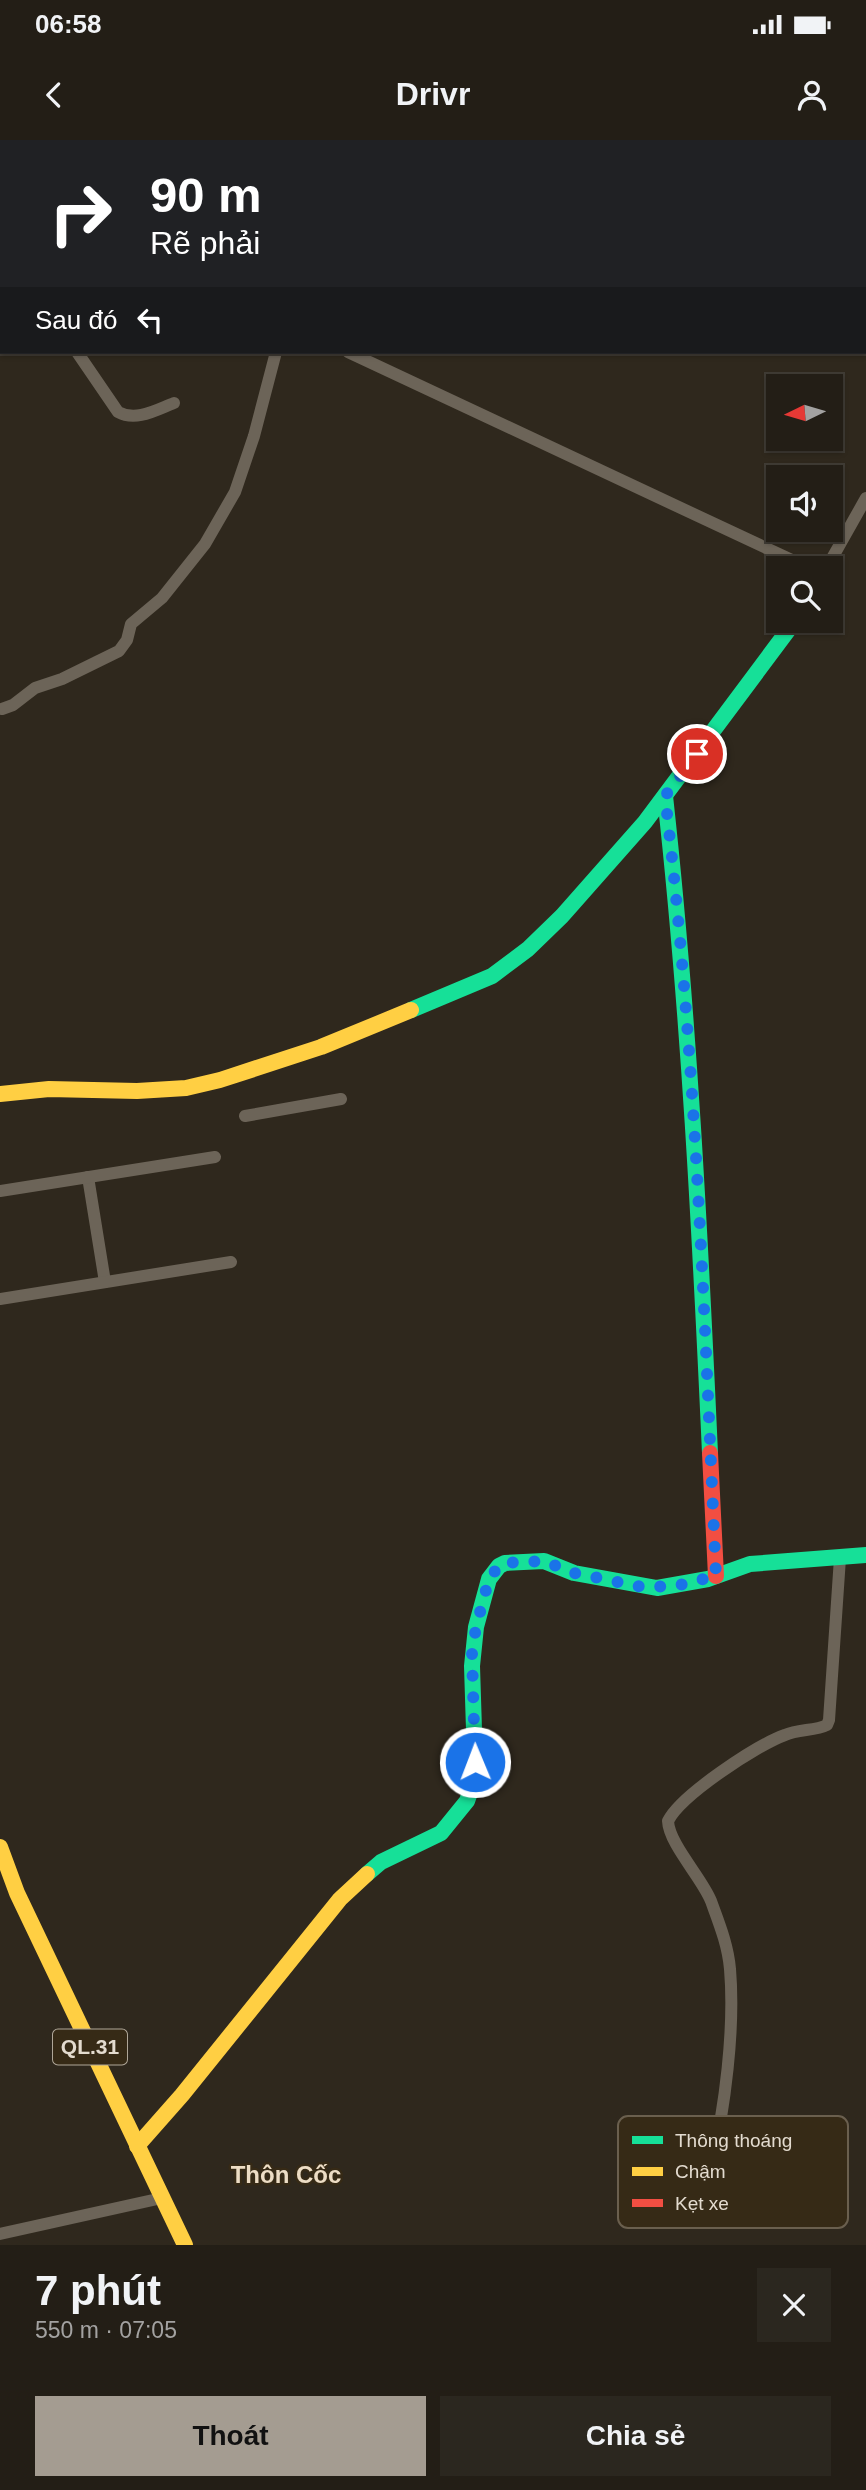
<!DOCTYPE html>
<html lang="vi">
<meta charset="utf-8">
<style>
body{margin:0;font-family:Helvetica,sans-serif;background:#2b271f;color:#f1f3f6;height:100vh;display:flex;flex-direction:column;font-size:26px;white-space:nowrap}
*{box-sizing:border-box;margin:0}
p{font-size:23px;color:#a3a2a1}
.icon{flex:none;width:38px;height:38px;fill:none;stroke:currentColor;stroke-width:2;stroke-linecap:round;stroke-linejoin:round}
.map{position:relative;height:2105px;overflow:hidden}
.drawer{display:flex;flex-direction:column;background:#231e16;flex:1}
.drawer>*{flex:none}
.top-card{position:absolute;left:0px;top:0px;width:866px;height:214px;box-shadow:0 2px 5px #0004,0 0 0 2px #403c35;background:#202124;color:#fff;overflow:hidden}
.needle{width:46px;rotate:265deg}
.fabs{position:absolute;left:766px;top:234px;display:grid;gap:14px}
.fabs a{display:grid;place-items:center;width:77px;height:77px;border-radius:0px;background:#231e16;box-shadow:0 2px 5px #0004,0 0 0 2px #403c35;font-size:35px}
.pin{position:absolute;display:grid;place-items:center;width:60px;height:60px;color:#fff;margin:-30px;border:4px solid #fff;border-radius:50%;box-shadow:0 2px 7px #0007}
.me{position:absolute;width:77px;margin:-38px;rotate:359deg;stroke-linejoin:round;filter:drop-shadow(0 0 5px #0008)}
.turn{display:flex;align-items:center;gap:24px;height:147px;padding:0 35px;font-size:32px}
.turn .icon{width:91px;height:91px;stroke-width:2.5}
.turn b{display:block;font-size:49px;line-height:60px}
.then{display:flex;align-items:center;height:66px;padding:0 35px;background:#0003;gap:14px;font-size:26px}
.round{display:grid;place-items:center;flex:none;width:74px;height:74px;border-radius:0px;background:#2b271f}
.overview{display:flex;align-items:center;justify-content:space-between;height:119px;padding:0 35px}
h1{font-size:42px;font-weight:700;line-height:52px}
.action{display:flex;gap:14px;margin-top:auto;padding:14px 35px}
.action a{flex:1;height:80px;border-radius:0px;background:#a49c91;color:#111;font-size:28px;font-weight:700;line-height:80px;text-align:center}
.action a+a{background:#2b271f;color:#f1f3f6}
.status{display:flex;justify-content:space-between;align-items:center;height:49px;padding:0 35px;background:#231e16;direction:ltr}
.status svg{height:19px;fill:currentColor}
header{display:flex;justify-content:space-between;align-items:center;height:91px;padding:0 35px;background:#231e16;font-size:32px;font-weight:700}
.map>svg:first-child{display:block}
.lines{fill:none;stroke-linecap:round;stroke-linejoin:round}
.street{stroke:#6c6458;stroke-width:12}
.fast{stroke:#16e098;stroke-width:16}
.slow{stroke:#ffcf43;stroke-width:16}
.jam{stroke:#f24e42;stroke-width:16}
.route{stroke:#1a73e8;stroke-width:12;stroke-dasharray:0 21.6}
.labels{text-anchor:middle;stroke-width:5;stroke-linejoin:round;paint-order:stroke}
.shield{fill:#362a16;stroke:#afa698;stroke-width:2}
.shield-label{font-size:21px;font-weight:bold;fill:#e3dbcf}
.neighbourhood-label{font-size:24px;font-weight:bold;fill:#edddc5;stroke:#362a16}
.key{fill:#362a16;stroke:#6a5f4e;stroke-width:2}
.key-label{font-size:19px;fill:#e3dbcf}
</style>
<div class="status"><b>06:58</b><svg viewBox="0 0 49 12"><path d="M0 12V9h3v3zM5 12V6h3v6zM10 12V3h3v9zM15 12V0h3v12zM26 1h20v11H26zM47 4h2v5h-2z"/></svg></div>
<header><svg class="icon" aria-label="back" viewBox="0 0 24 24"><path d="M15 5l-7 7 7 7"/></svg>Drivr<svg class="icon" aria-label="person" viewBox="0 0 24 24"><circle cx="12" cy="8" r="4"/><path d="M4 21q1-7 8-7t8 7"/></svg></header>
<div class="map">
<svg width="866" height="2105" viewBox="0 0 866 2105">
<rect width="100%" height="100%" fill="#2f281d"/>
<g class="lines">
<!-- street -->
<g class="street">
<polyline points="33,0 35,2"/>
<polyline points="816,0 817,2"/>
<polyline points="864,10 866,10"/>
<polyline points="0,119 2,121"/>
<polyline points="864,164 866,163"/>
<polyline points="864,198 866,202"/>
<path d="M77 212 118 272C136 282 156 270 174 263"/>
<polyline points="348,212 811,429"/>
<polyline points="826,429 866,358"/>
<polyline points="2,569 13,565 35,548 62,539 119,511 127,500 131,484 162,458 205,404 235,352 254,296 276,212"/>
<polyline points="245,976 341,959"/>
<polyline points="88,1037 105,1142"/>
<polyline points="0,1051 215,1017"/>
<polyline points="0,1159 231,1122"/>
<path d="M711 2027C725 1968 735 1889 730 1829 728 1805 719 1783 711 1761 702 1738 669 1704 668 1681 681 1655 757 1605 785 1595 798 1589 815 1591 827 1585L829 1580 840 1418"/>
<polyline points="0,2094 162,2058"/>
</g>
<!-- fast -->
<g class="fast">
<polyline points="15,2 17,0"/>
<polyline points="0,20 2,18"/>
<path d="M665 656C689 874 700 1093 710 1313"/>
<polyline points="411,870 492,836 528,809 562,776 645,682 795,481"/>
<polyline points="367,1734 381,1722 441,1693 467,1661 474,1641 475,1622 472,1526 476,1487 489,1439 499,1426 505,1423 544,1421 574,1433 657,1448 708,1439 750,1424 866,1415"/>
</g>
<!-- slow -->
<g class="slow">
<polyline points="0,954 49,949 137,951 186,948 220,940 321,907 411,870"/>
<polyline points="0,1707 17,1753 185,2105"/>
<polyline points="137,2006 182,1955 340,1759 367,1734"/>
</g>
<!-- jam -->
<polyline class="jam" points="710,1313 716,1436"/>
</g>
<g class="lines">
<!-- route -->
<path class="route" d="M475 1622 472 1513 476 1487 489 1439 499 1426 505 1423 544 1421 574 1433 642 1447 676 1446 716 1436C704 1176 696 915 665 656L697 614"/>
</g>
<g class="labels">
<!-- shield labels -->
<rect class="shield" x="53" y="1889.5" width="74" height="35" rx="5"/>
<g class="shield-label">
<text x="90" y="1914">QL.31</text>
</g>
<!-- neighbourhood labels -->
<g class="neighbourhood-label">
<text x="286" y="2043">Thôn Cốc</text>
</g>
</g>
<!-- legend -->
<rect x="618" y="1976" width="230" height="112" rx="10" class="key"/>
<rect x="632" y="1996" width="31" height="8" fill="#16e098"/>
<rect x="632" y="2027" width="31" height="9" fill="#ffcf43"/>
<rect x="632" y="2059" width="31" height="8" fill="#f24e42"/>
<g class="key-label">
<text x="675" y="2007">Thông thoáng</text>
<text x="675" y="2038">Chậm</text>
<text x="675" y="2070">Kẹt xe</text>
</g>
</svg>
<div class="fabs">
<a><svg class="needle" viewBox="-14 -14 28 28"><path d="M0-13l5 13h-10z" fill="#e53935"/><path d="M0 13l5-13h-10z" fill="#a3a2a1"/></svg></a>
<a><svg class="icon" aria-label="sound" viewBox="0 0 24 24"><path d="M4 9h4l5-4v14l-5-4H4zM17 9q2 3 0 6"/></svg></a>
<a><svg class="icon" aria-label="search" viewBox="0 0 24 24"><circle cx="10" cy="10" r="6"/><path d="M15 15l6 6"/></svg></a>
</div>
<div class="pin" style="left:697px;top:614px;background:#d93025"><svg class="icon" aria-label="arrive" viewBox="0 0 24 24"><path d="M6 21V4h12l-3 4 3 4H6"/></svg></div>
<svg class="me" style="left:475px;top:1622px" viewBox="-20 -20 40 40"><circle r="17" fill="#1a73e8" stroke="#fff" stroke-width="3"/><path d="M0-11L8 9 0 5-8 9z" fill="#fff"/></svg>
<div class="top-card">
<div class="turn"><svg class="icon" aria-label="right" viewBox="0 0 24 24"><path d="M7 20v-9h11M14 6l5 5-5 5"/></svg><div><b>90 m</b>Rẽ phải</div></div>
<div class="then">Sau đó<svg class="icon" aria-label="left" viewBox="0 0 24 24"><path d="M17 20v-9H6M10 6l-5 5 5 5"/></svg></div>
</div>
</div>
<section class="drawer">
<div class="overview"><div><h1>7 phút</h1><p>550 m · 07:05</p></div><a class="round"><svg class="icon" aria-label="close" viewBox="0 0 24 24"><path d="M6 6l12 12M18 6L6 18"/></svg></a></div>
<div class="action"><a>Thoát</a><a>Chia sẻ</a></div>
</section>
